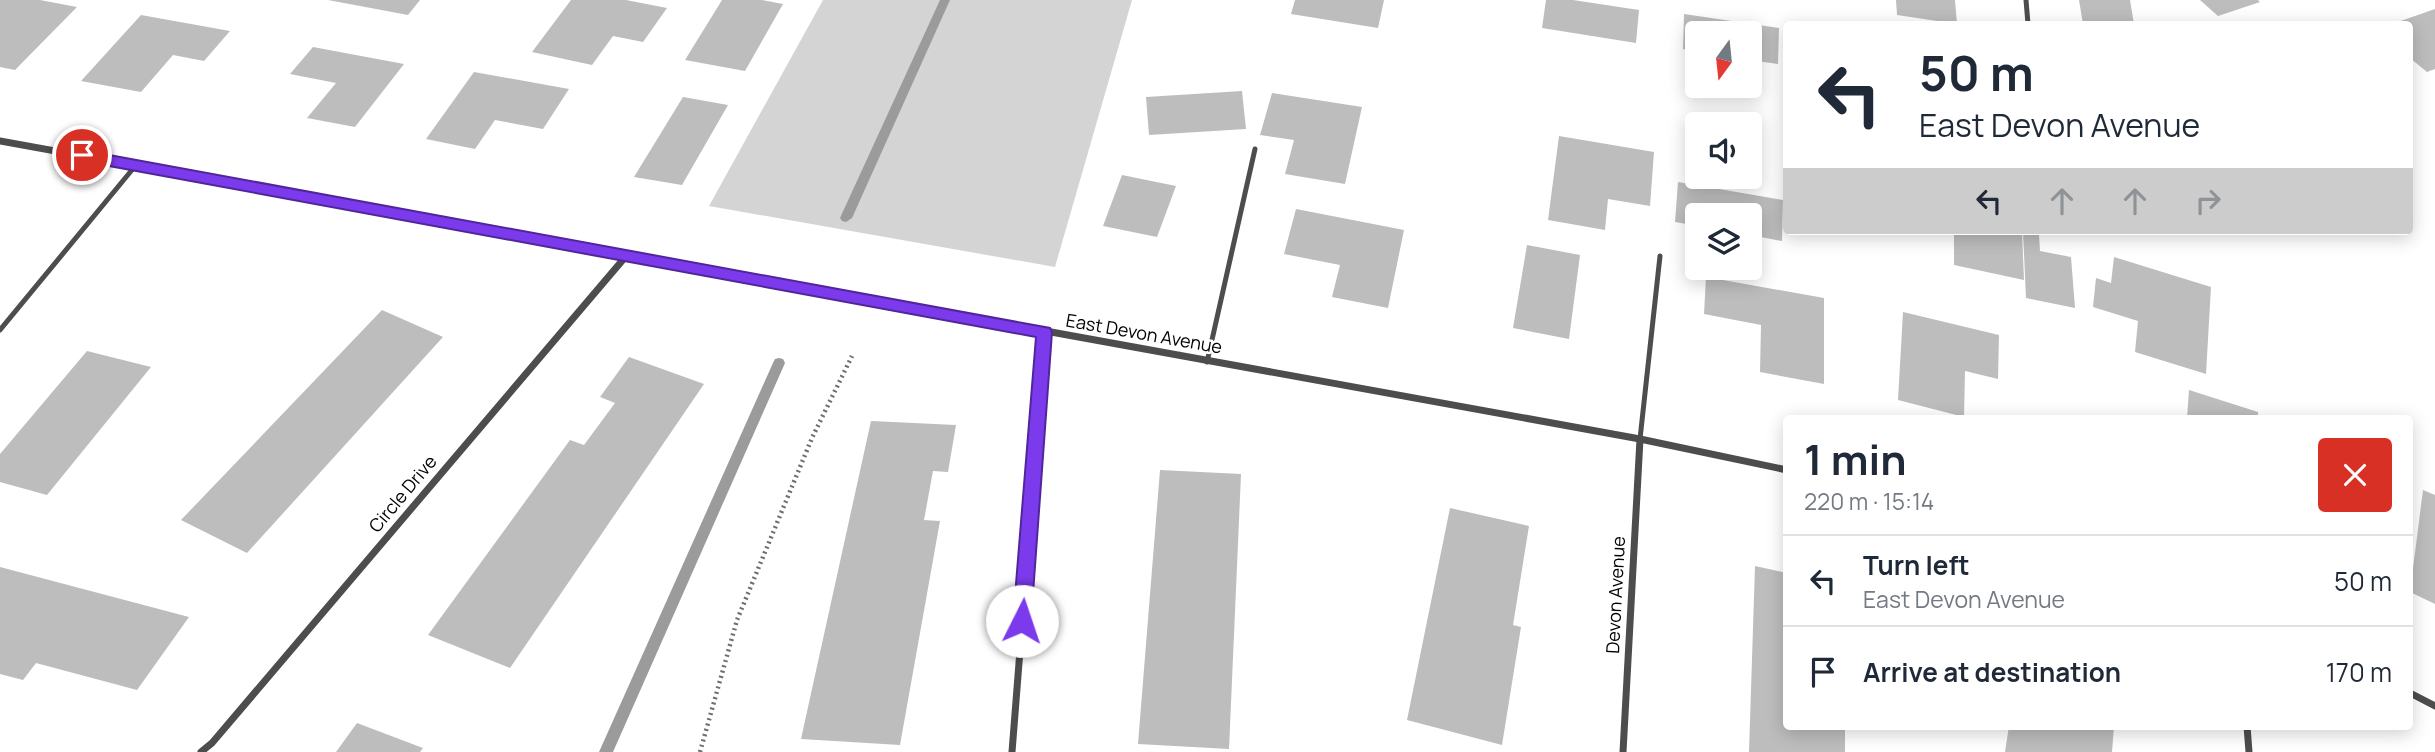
<!DOCTYPE html>
<meta charset="utf-8">
<style>
body{margin:0;font-family:Manrope,sans-serif;background:#f2f2f3;color:#1f2937;height:100vh;display:flex;flex-direction:column;font-size:26px;white-space:nowrap}
*{box-sizing:border-box;margin:0}
p{font-size:23px;color:#747a83}
.icon{flex:none;width:38px;height:38px;fill:none;stroke:currentColor;stroke-width:2;stroke-linecap:round;stroke-linejoin:round}
.map{position:relative;flex:1;overflow:hidden}
.drawer{position:absolute;left:1783px;top:415px;width:630px;height:315px;display:flex;flex-direction:column;background:#fff;border-radius:7px;box-shadow:0 4px 18px #0003}
.drawer>*{flex:none}
.guide{position:absolute;left:1783px;top:21px;width:630px;height:214px;border-radius:7px;box-shadow:0 4px 18px #0003;background:#fff;color:#1f2937;overflow:hidden}
.needle{width:46px;rotate:195deg}
.tools{position:absolute;left:1685px;top:21px;display:grid;gap:14px}
.tools a{display:grid;place-items:center;width:77px;height:77px;border-radius:7px;background:#fff;box-shadow:0 4px 18px #0003;font-size:35px}
.pin{position:absolute;display:grid;place-items:center;width:60px;height:60px;color:#fff;margin:-30px;border:4px solid #fff;border-radius:50%;box-shadow:0 2px 7px #0007}
.me{position:absolute;width:77px;margin:-38px;rotate:4deg;stroke-linejoin:round;filter:drop-shadow(0 0 5px #0008)}
.turn{display:flex;align-items:center;gap:24px;height:147px;padding:0 21px;font-size:32px}
.turn .icon{width:91px;height:91px;stroke-width:2.5}
.turn b{display:block;font-size:49px;line-height:60px}
.lanes{display:flex;align-items:center;height:66px;padding:0 21px;background:#0003;justify-content:center;gap:35px;direction:ltr}
.lanes .off{opacity:.35}
.round{display:grid;place-items:center;flex:none;width:74px;height:74px;border-radius:7px;background:#f2f2f3}
.summary{display:flex;align-items:center;justify-content:space-between;height:119px;padding:0 21px}
h1{font-size:42px;font-weight:700;line-height:52px}
ul{padding:0;list-style:none}
li{display:flex;align-items:center;gap:21px;height:91px;padding:0 21px;border-top:2px solid #e0e1e3}
li div{flex:1}
li b{display:block;font-size:26px}
li em{font-style:normal}
.map>svg:first-child{display:block}
.green{fill:#d4d4d4}
.lines{fill:none;stroke-linecap:round;stroke-linejoin:round}
.stream{fill:#9b9b9b;fill-rule:evenodd}
.building{fill:#bdbdbd}
.path{stroke:#6f6f6f;stroke-width:4.5;stroke-dasharray:2 3.5;stroke-linecap:butt}
.service{stroke:#4d4d4d;stroke-width:5}
.minor{stroke:#4d4d4d;stroke-width:7}
.route{fill:#7c3aed;stroke:#51269a;stroke-width:2}
.labels{text-anchor:middle;stroke-width:5;stroke-linejoin:round;paint-order:stroke}
.street-label{font-size:18px;fill:#000;stroke:#fff}
</style>
<div class="map">
<svg width="2435" height="752" viewBox="0 0 2435 752">
<rect width="100%" height="100%" fill="#fff"/>
<!-- green -->
<polygon class="green" points="823,0 1132,0 1055,267 709,206"/>
<g class="lines">
<!-- stream -->
<g class="stream">
<polygon points="940,0 950,0 852,218 846,222 842,221 840,218"/>
<polygon points="779,358 783,359 785,363 613,752 599,752 773,363 775,359"/>
</g>
</g>
<!-- building -->
<g class="building">
<polygon points="0,0 40,0 77,7 15,70 0,67"/>
<polygon points="328,0 420,0 408,15"/>
<polygon points="571,0 626,0 667,8 643,42 613,36 592,65 532,52"/>
<polygon points="722,0 762,0 783,4 745,71 685,60"/>
<polygon points="1295,0 1384,0 1378,28 1291,14"/>
<polygon points="1546,0 1573,0 1639,10 1636,43 1542,28"/>
<polygon points="1896,0 1955,0 1957,24 1897,15"/>
<polygon points="2079,0 2130,0 2134,24 2083,24"/>
<polygon points="2200,0 2258,0 2260,2 2218,16"/>
<polygon points="2435,9 2435,69 2427,72 2410,58 2410,24 2392,24"/>
<polygon points="1684,14 1779,28 1778,64 1750,60 1750,33 1698,33 1698,52 1683,49"/>
<polygon points="141,15 230,31 204,61 173,55 141,92 81,81"/>
<polygon points="313,47 404,64 355,127 307,118 336,83 290,74"/>
<polygon points="474,72 569,89 543,129 495,120 475,149 426,139"/>
<polygon points="1242,91 1246,129 1149,135 1146,97"/>
<polygon points="1272,93 1362,107 1345,184 1285,174 1294,140 1260,135"/>
<polygon points="683,97 728,105 682,185 634,177"/>
<polygon points="1559,136 1654,152 1650,206 1608,199 1605,230 1548,220"/>
<polygon points="1122,175 1176,186 1157,237 1103,226"/>
<polygon points="1678,182 1783,200 1782,241 1750,235 1750,215 1698,215 1698,226 1675,222"/>
<polygon points="1296,209 1404,230 1388,308 1332,297 1340,265 1284,254"/>
<polygon points="1954,231 2022,231 2024,280 1954,265"/>
<polygon points="2023,232 2039,235 2040,251 2071,257 2075,308 2026,298"/>
<polygon points="1527,245 1580,255 1569,339 1513,328"/>
<polygon points="2114,257 2211,287 2206,374 2135,352 2138,321 2093,307 2096,278 2111,283"/>
<polygon points="1706,277 1824,298 1824,384 1760,372 1761,325 1704,314"/>
<polygon points="382,310 443,337 247,553 181,520"/>
<polygon points="1903,312 1999,335 1998,379 1965,371 1964,417 1898,400"/>
<polygon points="87,351 151,367 47,495 0,482 0,454"/>
<polygon points="629,357 704,384 510,668 428,635 570,440 584,445 615,403 600,397"/>
<polygon points="2189,390 2258,412 2258,418 2187,418"/>
<polygon points="871,421 956,425 948,472 933,471 924,520 940,521 900,745 801,739"/>
<polygon points="1160,470 1241,474 1229,749 1138,744"/>
<polygon points="2423,490 2435,495 2435,604 2410,592"/>
<polygon points="1450,508 1529,526 1513,625 1521,627 1502,745 1407,720"/>
<polygon points="1755,566 1787,573 1787,726 1845,726 1845,752 1749,752"/>
<polygon points="0,567 189,617 137,690 36,663 23,680 0,674"/>
<polygon points="357,723 423,748 420,752 336,752"/>
<polygon points="2009,726 2114,726 2112,752 2005,752"/>
</g>
<g class="lines">
<!-- path -->
<polyline class="path" points="700,752 737,620 812,438 852,356"/>
<!-- service -->
<g class="service">
<polyline points="2026,0 2028,24"/>
<polyline points="0,330 136,165"/>
<polyline points="1207,362 1255,149"/>
<polyline points="1640,439 1660,256"/>
</g>
<!-- minor -->
<g class="minor">
<polyline points="0,141 1640,439 1787,470"/>
<polyline points="2410,693 2435,706"/>
<polyline points="2247,726 2249,752"/>
<polyline points="201,752 212,743 627,255"/>
<polyline points="1012,752 1045,332"/>
<polyline points="1623,752 1640,439"/>
</g>
</g>
<!-- route -->
<polygon class="route" points="82,150 1050,328 1052,332 1031,621 1028,627 1022,629 1016,627 1013,621 1036,337 82,161 75,155"/>
<g class="labels">
<!-- street labels -->
<g class="street-label">
<text transform="translate(1144 334) rotate(10)" y="6">East Devon Avenue</text>
<text transform="translate(403 494) rotate(-50)" y="6">Circle Drive</text>
<text transform="translate(1616 595) rotate(-87)" y="6">Devon Avenue</text>
</g>
</g>
</svg>
<div class="tools">
<a><svg class="needle" viewBox="-14 -14 28 28"><path d="M0-13l5 13h-10z" fill="#e53935"/><path d="M0 13l5-13h-10z" fill="#747a83"/></svg></a>
<a><svg class="icon" aria-label="sound" viewBox="0 0 24 24"><path d="M4 9h4l5-4v14l-5-4H4zM17 9q2 3 0 6"/></svg></a>
<a><svg class="icon" aria-label="layers" viewBox="0 0 24 24"><path d="M12 4l9 5-9 5-9-5zM3 14l9 5 9-5"/></svg></a>
</div>
<div class="pin" style="left:82px;top:155px;background:#d93025"><svg class="icon" aria-label="arrive" viewBox="0 0 24 24"><path d="M6 21V4h12l-3 4 3 4H6"/></svg></div>
<svg class="me" style="left:1022px;top:621px" viewBox="-20 -20 40 40"><circle r="19" fill="#fff"/><path d="M0-13L10 11 0 6-10 11z" fill="#7c3aed"/></svg>
<div class="guide">
<div class="turn"><svg class="icon" aria-label="left" viewBox="0 0 24 24"><path d="M17 20v-9H6M10 6l-5 5 5 5"/></svg><div><b>50 m</b>East Devon Avenue</div></div>
<div class="lanes"><svg class="icon" aria-label="left" viewBox="0 0 24 24"><path d="M17 20v-9H6M10 6l-5 5 5 5"/></svg><svg class="icon off" aria-label="ahead" viewBox="0 0 24 24"><path d="M12 20V5M6 11l6-6 6 6"/></svg><svg class="icon off" aria-label="ahead" viewBox="0 0 24 24"><path d="M12 20V5M6 11l6-6 6 6"/></svg><svg class="icon off" aria-label="right" viewBox="0 0 24 24"><path d="M7 20v-9h11M14 6l5 5-5 5"/></svg></div>
</div>
<section class="drawer">
<div class="summary"><div><h1>1 min</h1><p>220 m · 15:14</p></div><a class="round" style="background:#d93025;color:#fff"><svg class="icon" aria-label="close" viewBox="0 0 24 24"><path d="M6 6l12 12M18 6L6 18"/></svg></a></div>
<ul>
<li><svg class="icon" aria-label="left" viewBox="0 0 24 24"><path d="M17 20v-9H6M10 6l-5 5 5 5"/></svg><div><b>Turn left</b><p>East Devon Avenue</p></div><em>50 m</em></li>
<li><svg class="icon" aria-label="arrive" viewBox="0 0 24 24"><path d="M6 21V4h12l-3 4 3 4H6"/></svg><div><b>Arrive at destination</b></div><em>170 m</em></li>
</ul>
</section>
</div>
